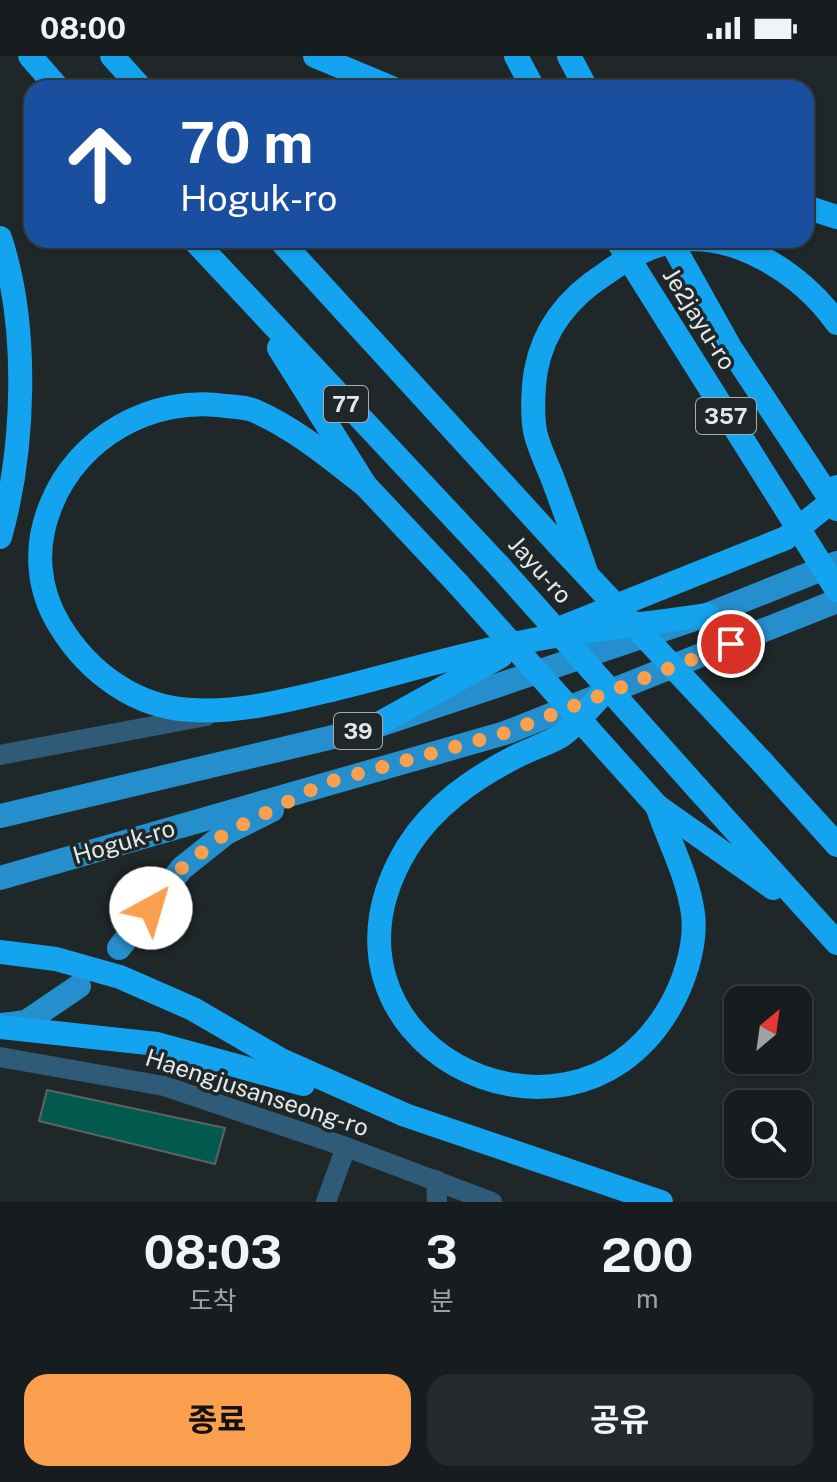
<!DOCTYPE html>
<html lang="ko">
<meta charset="utf-8">
<style>
body{margin:0;font-family:"Public Sans","Noto Sans KR",sans-serif;background:#242a2b;color:#f1f3f6;height:100vh;display:flex;flex-direction:column;font-size:30px;white-space:nowrap}
*{box-sizing:border-box;margin:0}
p{font-size:26px;color:#9ea2a4}
.icon{flex:none;width:44px;height:44px;fill:none;stroke:currentColor;stroke-width:2;stroke-linecap:round;stroke-linejoin:round}
.map{position:relative;height:1146px;overflow:hidden}
.sheet{display:flex;flex-direction:column;background:#171d1e;flex:1}
.sheet>*{flex:none}
.top-card{position:absolute;left:24px;top:24px;width:790px;height:168px;border-radius:24px;box-shadow:0 2px 6px #0004,0 0 0 2px #363b3c;background:#1a4fa0;color:#fff;overflow:hidden}
.needle{width:52px;rotate:29deg}
.tools{position:absolute;left:724px;top:930px;display:grid;gap:16px}
.tools a{display:grid;place-items:center;width:88px;height:88px;border-radius:16px;background:#171d1e;box-shadow:0 2px 6px #0004,0 0 0 2px #363b3c;font-size:40px}
.pin{position:absolute;display:grid;place-items:center;width:68px;height:68px;color:#fff;margin:-34px;border:4px solid #fff;border-radius:50%;box-shadow:0 2px 8px #0007}
.me{position:absolute;width:88px;margin:-44px;rotate:39deg;stroke-linejoin:round;filter:drop-shadow(0 0 6px #0008)}
.turn{display:flex;align-items:center;gap:28px;height:168px;padding:0 24px;font-size:36px}
.turn .icon{width:104px;height:104px;stroke-width:2.5}
.turn b{display:block;font-size:56px;line-height:68px}
.eta{display:flex;justify-content:space-evenly;align-items:center;height:136px;text-align:center}
.eta b{font-size:48px;font-weight:700;line-height:56px}
.cta{display:flex;gap:16px;margin-top:auto;padding:16px 24px}
.cta a{flex:1;height:92px;border-radius:24px;background:#f99f4d;color:#111;font-size:32px;font-weight:700;line-height:92px;text-align:center}
.cta a+a{background:#242a2b;color:#f1f3f6}
.status{display:flex;justify-content:space-between;align-items:center;height:56px;padding:0 40px;background:#171d1e;direction:ltr}
.status svg{height:22px;fill:currentColor}
.map>svg:first-child{display:block}
.building{fill:#025a4f;stroke:#5b6462;stroke-width:2}
.lines{fill:none;stroke-linecap:round;stroke-linejoin:round}
.street{stroke:#2f5b79;stroke-width:20}
.primary{stroke:#258fcd;stroke-width:24}
.highway{stroke:#14a3ee;stroke-width:24}
.highway-bridge{stroke:#14a3ee;stroke-width:24}
.route{stroke:#f99f4d;stroke-width:14;stroke-dasharray:0 25.2}
.labels{text-anchor:middle;stroke-width:7;stroke-linejoin:round;paint-order:stroke}
.shield{fill:#1f2728;stroke:#a8aeaf;stroke-width:2}
.shield-label{font-size:22px;font-weight:bold;fill:#e3e8e9}
.street-label{font-size:24px;fill:#e3e8e9;stroke:#1f2728}
</style>
<div class="status"><b>08:00</b><svg viewBox="0 0 49 12"><path d="M0 12V9h3v3zM5 12V6h3v6zM10 12V3h3v9zM15 12V0h3v12zM26 1h20v11H26zM47 4h2v5h-2z"/></svg></div>
<div class="map">
<svg width="837" height="1146" viewBox="0 0 837 1146">
<rect width="100%" height="100%" fill="#1f2728"/>
<!-- building -->
<polygon class="building" points="47,1034 225,1072 215,1108 39,1065"/>
<g class="lines">
<!-- street -->
<g class="street">
<polyline points="0,699 206,660"/>
<polyline points="0,1001 164,1030 346,1091 492,1146"/>
<polyline points="436,1124 437,1146"/>
<polyline points="326,1146 346,1091"/>
</g>
<!-- primary -->
<g class="primary">
<polyline points="0,760 371,672 707,559 837,507"/>
<polyline points="0,822 505,677 837,545"/>
<polyline points="119,892 182,812 226,777 272,754"/>
<polyline points="2,969 26,966 79,930"/>
</g>
<!-- highway -->
<g class="highway">
<polyline points="30,0 58,32"/>
<polyline points="112,0 141,32"/>
<polyline points="315,0 392,32"/>
<polyline points="516,0 533,32"/>
<polyline points="569,0 586,32"/>
<polyline points="806,151 837,161"/>
<path d="M0 182C29 270 25 392 0 481"/>
<polyline points="194,184 500,511"/>
<polyline points="280,184 557,487"/>
<polyline points="279,292 365,429 458,528"/>
<path d="M365 429C330 402 296 373 255 355 246 351 235 351 226 350 152 339 78 381 51 449 34 490 37 533 60 570 88 616 136 652 192 654 239 657 289 644 335 633 399 617 463 598 528 585 587 573 648 568 707 559"/>
<path d="M587 519C576 486 564 453 552 421 546 406 538 390 535 375 532 358 533 331 536 314 544 271 569 241 605 218 626 203 645 192 670 186 733 172 802 218 837 267"/>
<polyline points="566,570 786,482 826,450 837,431"/>
<path d="M599 642C587 654 575 671 561 680 547 688 531 693 517 700 474 722 433 750 407 792 292 983 564 1124 667 956 683 930 697 890 693 858 688 820 669 786 657 750"/>
<polyline points="371,672 501,600"/>
<polyline points="763,707 837,789"/>
<polyline points="698,733 837,887"/>
<polyline points="657,750 773,832"/>
<polyline points="0,896 56,903 120,921 193,953 281,1004 405,1059 661,1146"/>
<polyline points="0,971 157,988 303,1028"/>
</g>
<!-- highway-bridge -->
<g class="highway-bridge">
<polyline points="617,184 837,534"/>
<polyline points="670,184 731,293 837,453"/>
<polyline points="557,487 763,707"/>
<polyline points="500,511 698,733"/>
<polyline points="458,528 657,750"/>
</g>
</g>
<g class="lines">
<!-- route -->
<polyline class="route" points="151,852 182,812 226,777 325,727 505,677 731,588"/>
</g>
<g class="labels">
<!-- shield labels -->
<g class="shield">
<rect x="324" y="330" width="44" height="36" rx="6"/>
<rect x="696" y="342" width="60" height="36" rx="6"/>
<rect x="334" y="657" width="48" height="36" rx="6"/>
</g>
<g class="shield-label">
<text x="346" y="356">77</text>
<text x="726" y="368">357</text>
<text x="358" y="683">39</text>
</g>
<!-- street labels -->
<g class="street-label">
<text transform="translate(699 263) rotate(58)" y="8">Je2jayu-ro</text>
<text transform="translate(540 514) rotate(48)" y="8">Jayu-ro</text>
<text transform="translate(124 786) rotate(-16)" y="8">Hoguk-ro</text>
<text transform="translate(257 1037) rotate(18)" y="8">Haengjusanseong-ro</text>
</g>
</g>
</svg>
<div class="tools">
<a><svg class="needle" viewBox="-14 -14 28 28"><path d="M0-13l5 13h-10z" fill="#e53935"/><path d="M0 13l5-13h-10z" fill="#9ea2a4"/></svg></a>
<a><svg class="icon" aria-label="search" viewBox="0 0 24 24"><circle cx="10" cy="10" r="6"/><path d="M15 15l6 6"/></svg></a>
</div>
<div class="pin" style="left:731px;top:588px;background:#d93025"><svg class="icon" aria-label="arrive" viewBox="0 0 24 24"><path d="M6 21V4h12l-3 4 3 4H6"/></svg></div>
<svg class="me" style="left:151px;top:852px" viewBox="-20 -20 40 40"><circle r="19" fill="#fff"/><path d="M0-13L10 11 0 6-10 11z" fill="#f99f4d"/></svg>
<div class="top-card">
<div class="turn"><svg class="icon" aria-label="ahead" viewBox="0 0 24 24"><path d="M12 20V5M6 11l6-6 6 6"/></svg><div><b>70 m</b>Hoguk-ro</div></div>
</div>
</div>
<section class="sheet">
<div class="eta">
<div><b>08:03</b><p>도착</p></div>
<div><b>3</b><p>분</p></div>
<div><b>200</b><p>m</p></div>
</div>
<div class="cta"><a>종료</a><a>공유</a></div>
</section>
